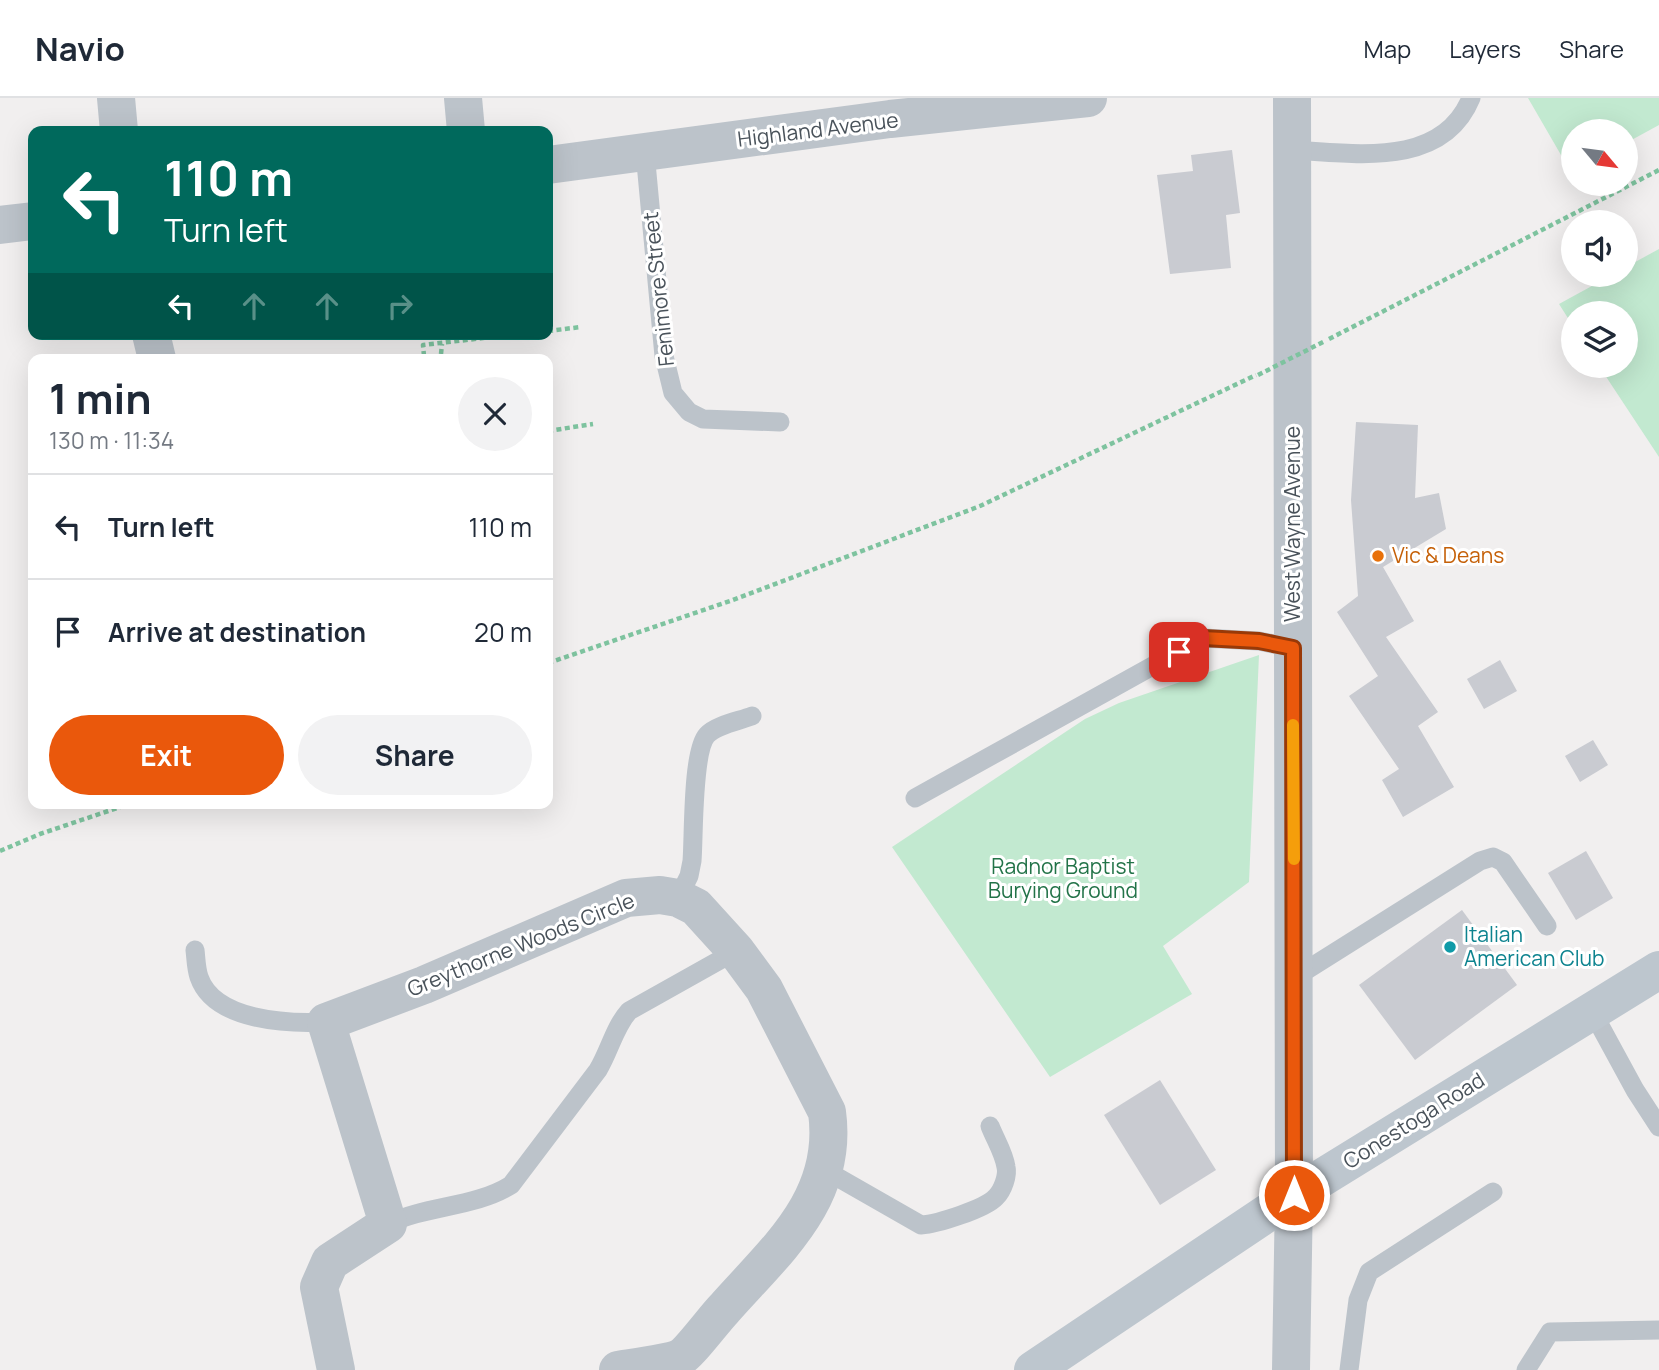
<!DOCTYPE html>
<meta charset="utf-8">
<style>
body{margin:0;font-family:Manrope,sans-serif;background:#f2f2f3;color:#1f2937;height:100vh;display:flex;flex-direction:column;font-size:26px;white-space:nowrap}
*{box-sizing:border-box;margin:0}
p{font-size:23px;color:#747a83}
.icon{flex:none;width:38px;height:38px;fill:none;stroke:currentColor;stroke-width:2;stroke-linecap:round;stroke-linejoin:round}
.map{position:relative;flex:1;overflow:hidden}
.details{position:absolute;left:28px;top:256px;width:525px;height:455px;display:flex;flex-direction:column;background:#fff;border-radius:14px;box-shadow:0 7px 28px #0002}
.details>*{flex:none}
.banner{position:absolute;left:28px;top:28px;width:525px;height:214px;border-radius:14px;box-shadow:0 7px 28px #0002;background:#00695c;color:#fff;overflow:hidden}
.needle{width:46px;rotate:119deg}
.controls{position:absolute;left:1561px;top:21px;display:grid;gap:14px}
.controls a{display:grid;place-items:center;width:77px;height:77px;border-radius:50%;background:#fff;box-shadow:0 7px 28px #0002;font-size:35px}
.pin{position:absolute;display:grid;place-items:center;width:60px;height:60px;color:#fff;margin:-30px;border-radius:14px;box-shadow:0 4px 10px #0006}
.me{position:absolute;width:77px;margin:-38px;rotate:0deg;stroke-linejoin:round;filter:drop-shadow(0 0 5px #0008)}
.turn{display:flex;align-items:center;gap:24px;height:147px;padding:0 21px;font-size:32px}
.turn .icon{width:91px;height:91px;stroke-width:2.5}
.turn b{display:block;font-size:49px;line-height:60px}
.lanes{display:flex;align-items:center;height:66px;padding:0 21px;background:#0003;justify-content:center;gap:35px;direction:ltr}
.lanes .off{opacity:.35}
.round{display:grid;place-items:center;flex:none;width:74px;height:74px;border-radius:37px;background:#f2f2f3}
.headline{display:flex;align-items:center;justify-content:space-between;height:119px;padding:0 21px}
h1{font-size:42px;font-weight:700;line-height:52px}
.button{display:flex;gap:14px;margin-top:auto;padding:14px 21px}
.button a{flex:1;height:80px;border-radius:42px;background:#ea580c;color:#fff;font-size:28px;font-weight:700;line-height:80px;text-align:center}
.button a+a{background:#f2f2f3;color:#1f2937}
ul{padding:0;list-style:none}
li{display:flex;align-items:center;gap:21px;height:105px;padding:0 21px;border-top:2px solid #e0e1e3}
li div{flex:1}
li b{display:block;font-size:26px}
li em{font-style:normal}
header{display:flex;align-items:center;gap:42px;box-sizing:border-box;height:98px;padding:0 35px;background:#fff;border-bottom:2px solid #e0e1e3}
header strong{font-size:33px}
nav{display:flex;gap:38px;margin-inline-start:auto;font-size:24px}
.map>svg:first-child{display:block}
.green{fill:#c2e9d0}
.building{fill:#c9cbd1}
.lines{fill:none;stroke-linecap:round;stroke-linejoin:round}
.path{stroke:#7ec39f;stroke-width:4.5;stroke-dasharray:5 3.5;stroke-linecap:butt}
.service{stroke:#bcc3ca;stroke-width:19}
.minor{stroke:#bcc3ca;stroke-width:38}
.secondary{stroke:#bdc6ce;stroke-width:38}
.path-bridge{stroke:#7ec39f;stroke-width:4.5;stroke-dasharray:5 3.5;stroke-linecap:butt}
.route-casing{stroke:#983908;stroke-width:18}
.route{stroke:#ea580c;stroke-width:12}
.slow{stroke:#f59e0b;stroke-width:12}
.food-dot{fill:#e8710a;stroke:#fff;stroke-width:2.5}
.culture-dot{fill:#0f9aa8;stroke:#fff;stroke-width:2.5}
.labels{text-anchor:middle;stroke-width:6;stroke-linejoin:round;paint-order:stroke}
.street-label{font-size:21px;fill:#49525a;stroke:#fff}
.food-label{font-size:21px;fill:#c56008;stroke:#fff;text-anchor:start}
.park-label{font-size:21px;fill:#227348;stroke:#fff}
.culture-label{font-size:21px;fill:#0d838f;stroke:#fff;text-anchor:start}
</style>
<header>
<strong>Navio</strong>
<nav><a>Map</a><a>Layers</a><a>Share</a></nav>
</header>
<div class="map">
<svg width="1659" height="1272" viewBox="0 0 1659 1272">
<rect width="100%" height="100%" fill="#f1efef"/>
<!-- green -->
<g class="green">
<polygon points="1528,0 1659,0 1659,27 1626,45 1626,33 1573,33 1572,76"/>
<polygon points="1659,151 1659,359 1599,268 1626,268 1626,215 1573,215 1573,228 1559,206 1612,177 1626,177 1626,169"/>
<polygon points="1259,557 1249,784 1163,848 1192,896 1050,979 892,749 1085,621 1119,605"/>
</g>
<!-- building -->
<g class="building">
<polygon points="1232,52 1240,115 1226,117 1231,170 1170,176 1157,77 1193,73 1191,57"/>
<polygon points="1356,324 1418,327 1415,400 1439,395 1446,431 1383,469 1414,523 1386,539 1438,614 1418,628 1454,689 1403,719 1382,682 1399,671 1349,598 1378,578 1337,514 1358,498 1351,402"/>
<polygon points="1500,562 1517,593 1484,611 1467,581"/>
<polygon points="1593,642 1608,667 1580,684 1565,658"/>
<polygon points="1586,753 1613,800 1576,822 1548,775"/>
<polygon points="1462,812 1517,887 1415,962 1359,887"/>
<polygon points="1160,982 1216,1072 1160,1107 1104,1017"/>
</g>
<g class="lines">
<!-- path -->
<g class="path">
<polyline points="548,233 581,229"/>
<polyline points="1329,241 1659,72"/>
<polyline points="441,256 442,246"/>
<polyline points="424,258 423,247 518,236"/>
<polyline points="548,333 593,326"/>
<polyline points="548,565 733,502 980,408 1256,277"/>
<polyline points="0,753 40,736 132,705"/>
</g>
<!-- service -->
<g class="service">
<path d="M1292 52C1354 55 1442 71 1471 0"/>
<polyline points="645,54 664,258 673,295 689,314 703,321 780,324"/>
<polyline points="915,700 1203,540 1259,543 1293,550"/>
<path d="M678 800 689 778 692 763C694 739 692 653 707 637 716 627 739 623 752 618"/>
<path d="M195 852C196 860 196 870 199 879 214 923 288 926 326 924"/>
<polyline points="1294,880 1480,763 1493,759 1503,764 1547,828"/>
<polyline points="1592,913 1635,992 1659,1029"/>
<path d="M823 1071 921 1127C937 1126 985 1111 996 1099 1003 1092 1008 1077 1006 1069 1004 1055 995 1041 990 1028"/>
<path d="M388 1126C427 1107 474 1110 511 1087L598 972C610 952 614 930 629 913L736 853"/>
<polyline points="1349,1272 1358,1202 1369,1174 1493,1094"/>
<polyline points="1526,1272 1550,1234 1659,1232"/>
</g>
<!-- minor -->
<g class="minor">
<polyline points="116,0 119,33"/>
<polyline points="463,0 466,33"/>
<polyline points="548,67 890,21 1088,0"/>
<polyline points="0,127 33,123"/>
<polyline points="151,236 157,261"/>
<path d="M336 1272 319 1189 330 1164 388 1126 326 924 424 887 626 800 660 797 678 800 696 809 736 853 764 891 827 1014C839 1101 776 1152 724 1211 715 1220 690 1254 681 1259 673 1264 629 1270 618 1272"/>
<polyline points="1291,1272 1294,1097 1292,0"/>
</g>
<!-- secondary -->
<polyline class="secondary" points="1033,1272 1294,1097 1659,872"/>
<!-- path-bridge -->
<polyline class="path-bridge" points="1258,277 1325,243"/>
</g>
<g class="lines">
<defs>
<polyline id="route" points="1179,554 1203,540 1259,543 1293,550 1294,1097"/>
</defs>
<!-- route casing -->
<use href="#route" class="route-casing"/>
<!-- route -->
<use href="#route" class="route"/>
<!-- slow -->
<polyline class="slow" points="1293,627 1294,761"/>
</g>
<!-- markers -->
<circle class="food-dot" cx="1378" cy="458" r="7"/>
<circle class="culture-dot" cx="1450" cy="849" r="7"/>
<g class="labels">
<!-- street labels -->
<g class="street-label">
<text transform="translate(818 32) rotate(-7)" y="7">Highland Avenue</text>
<text transform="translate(659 191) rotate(-96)" y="7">Fenimore Street</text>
<text transform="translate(1293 426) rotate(-90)" y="7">West Wayne Avenue</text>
<text transform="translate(521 847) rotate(-22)" y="7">Greythorne Woods Circle</text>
<text transform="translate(1414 1023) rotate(-32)" y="7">Conestoga Road</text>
</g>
<!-- food labels -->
<g class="food-label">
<text x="1392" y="465">Vic &amp; Deans</text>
</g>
<!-- park labels -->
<g class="park-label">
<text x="1063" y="776">Radnor Baptist<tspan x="1063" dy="24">Burying Ground</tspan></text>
</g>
<!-- culture labels -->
<g class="culture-label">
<text x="1464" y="844">Italian<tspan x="1464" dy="24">American Club</tspan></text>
</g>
</g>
</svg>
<div class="controls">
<a><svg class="needle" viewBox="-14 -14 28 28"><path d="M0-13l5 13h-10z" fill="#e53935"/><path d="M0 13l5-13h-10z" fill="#747a83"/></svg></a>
<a><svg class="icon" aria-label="sound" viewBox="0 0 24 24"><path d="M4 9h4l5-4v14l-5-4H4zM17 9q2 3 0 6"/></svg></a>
<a><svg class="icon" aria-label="layers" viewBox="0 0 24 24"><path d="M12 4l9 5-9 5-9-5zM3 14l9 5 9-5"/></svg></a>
</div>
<div class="pin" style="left:1179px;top:554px;background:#d93025"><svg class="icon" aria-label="arrive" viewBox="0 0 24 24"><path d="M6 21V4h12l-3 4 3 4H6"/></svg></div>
<svg class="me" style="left:1294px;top:1097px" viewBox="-20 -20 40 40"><circle r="17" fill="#ea580c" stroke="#fff" stroke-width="3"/><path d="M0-11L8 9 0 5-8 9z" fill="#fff"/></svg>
<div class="banner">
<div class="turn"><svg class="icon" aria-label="left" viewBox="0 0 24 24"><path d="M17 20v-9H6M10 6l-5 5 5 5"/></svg><div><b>110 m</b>Turn left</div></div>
<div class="lanes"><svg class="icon" aria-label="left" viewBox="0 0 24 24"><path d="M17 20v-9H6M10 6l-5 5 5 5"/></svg><svg class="icon off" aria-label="ahead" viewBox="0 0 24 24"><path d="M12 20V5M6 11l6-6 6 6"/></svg><svg class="icon off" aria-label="ahead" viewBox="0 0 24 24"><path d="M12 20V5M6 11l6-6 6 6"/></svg><svg class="icon off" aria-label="right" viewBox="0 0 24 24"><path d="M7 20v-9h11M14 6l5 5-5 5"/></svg></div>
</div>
<section class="details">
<div class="headline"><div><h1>1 min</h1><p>130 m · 11:34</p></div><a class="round"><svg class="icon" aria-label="close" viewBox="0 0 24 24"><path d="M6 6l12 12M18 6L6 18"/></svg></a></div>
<ul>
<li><svg class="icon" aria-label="left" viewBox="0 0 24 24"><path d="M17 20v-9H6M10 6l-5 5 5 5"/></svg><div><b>Turn left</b></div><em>110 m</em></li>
<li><svg class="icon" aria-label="arrive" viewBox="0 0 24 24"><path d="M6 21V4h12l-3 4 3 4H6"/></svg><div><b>Arrive at destination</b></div><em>20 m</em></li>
</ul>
<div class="button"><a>Exit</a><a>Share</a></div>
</section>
</div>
